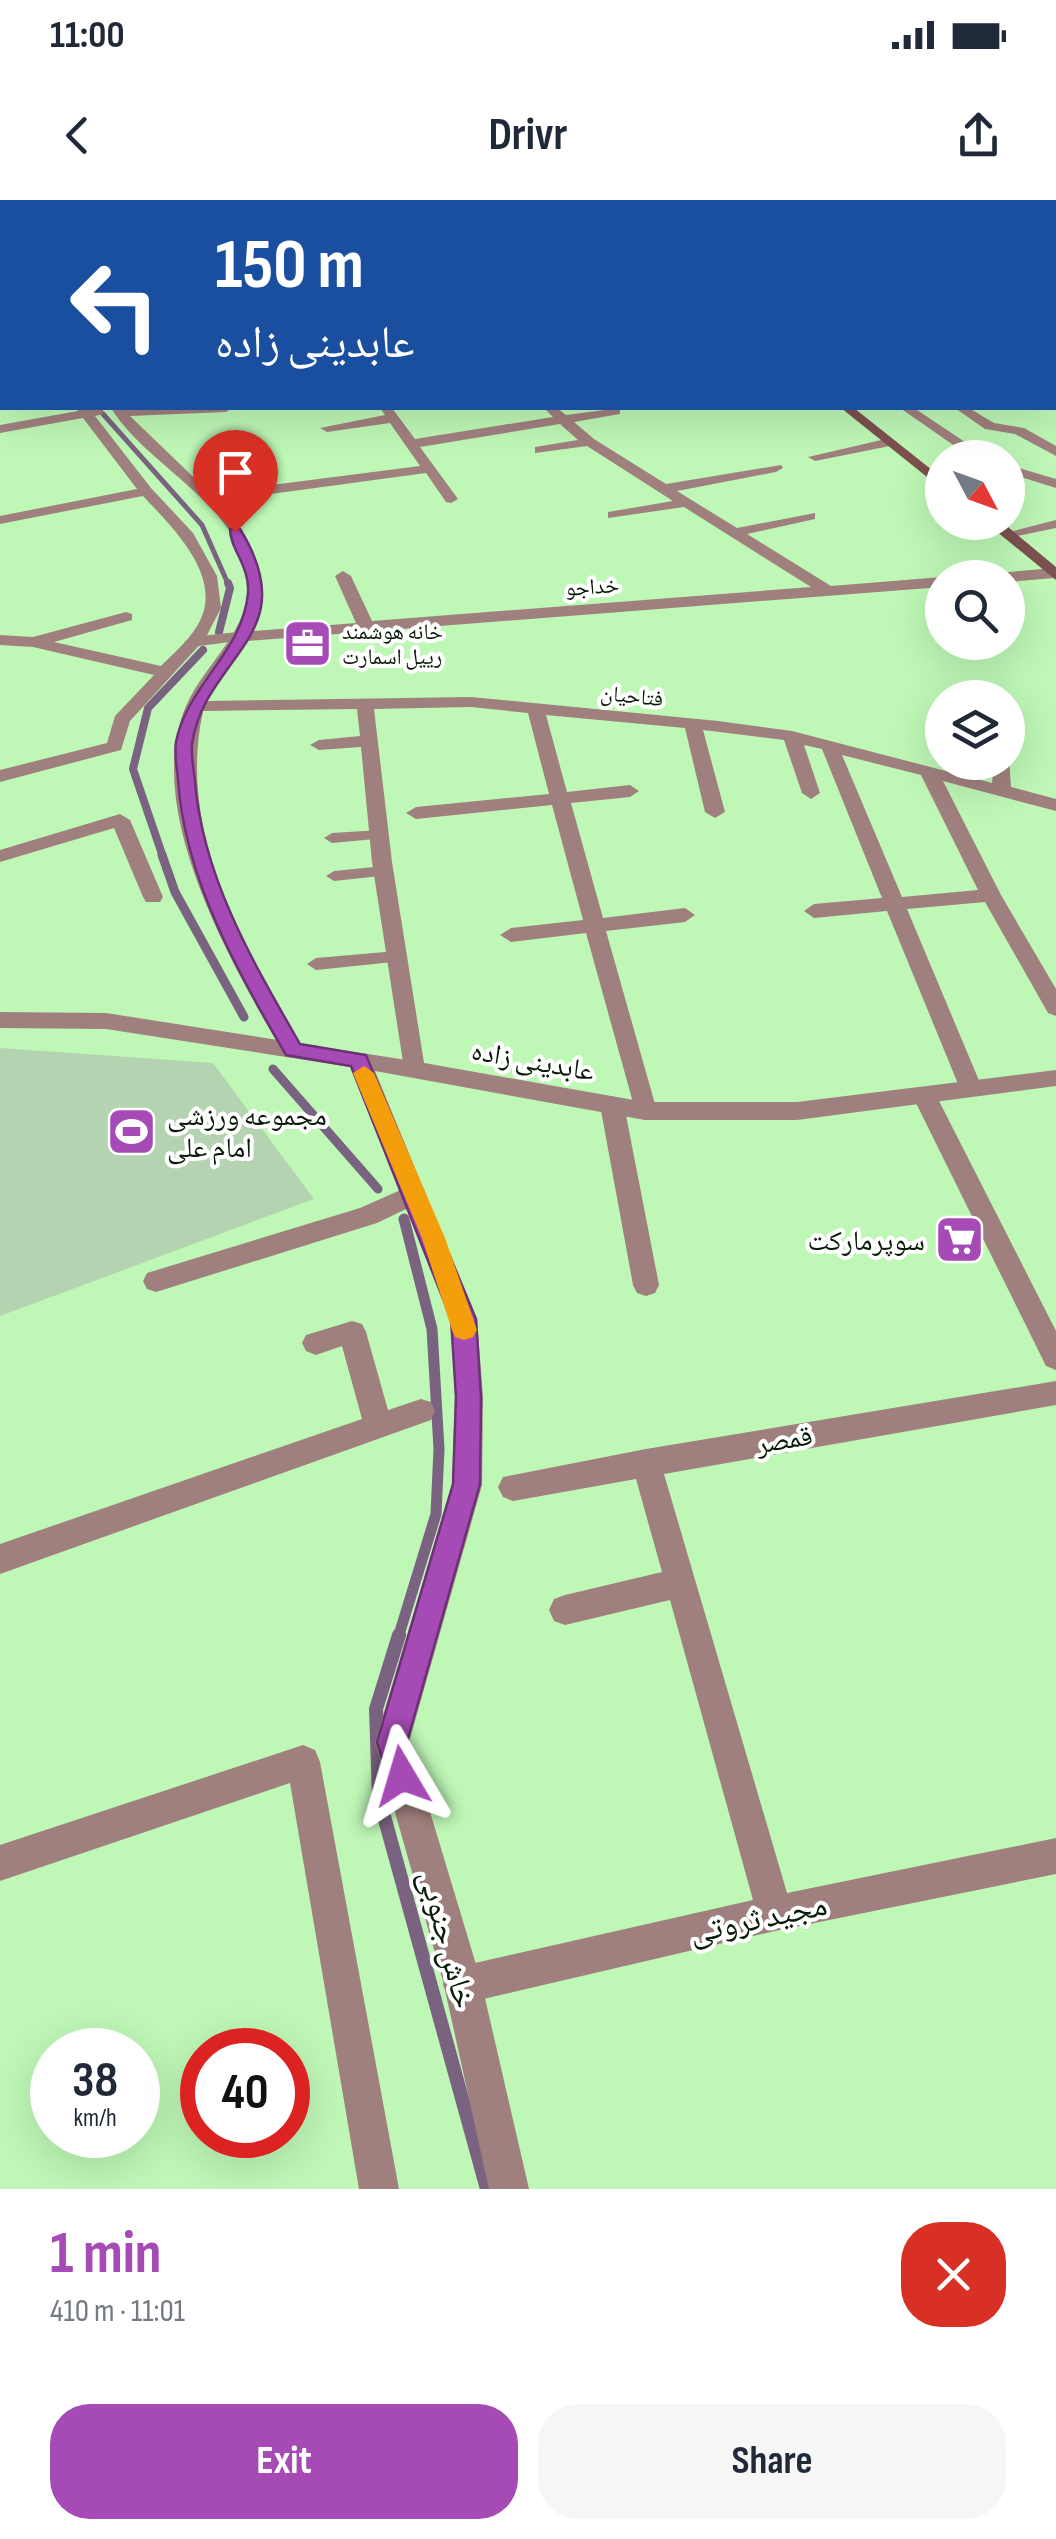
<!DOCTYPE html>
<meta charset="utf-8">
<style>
body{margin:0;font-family:"Sofia Sans Condensed","Noto Naskh Arabic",sans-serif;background:#f6f6f7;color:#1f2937;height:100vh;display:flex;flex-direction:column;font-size:38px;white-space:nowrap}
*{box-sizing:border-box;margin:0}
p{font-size:32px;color:#747a83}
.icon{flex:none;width:55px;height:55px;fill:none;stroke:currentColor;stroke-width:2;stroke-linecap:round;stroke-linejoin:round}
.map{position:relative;height:1989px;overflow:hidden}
.details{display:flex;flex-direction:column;background:#fff;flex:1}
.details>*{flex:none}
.guide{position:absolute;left:0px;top:0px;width:1058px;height:210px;box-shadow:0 10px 40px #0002;background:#1a4fa0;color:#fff;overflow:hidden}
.needle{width:65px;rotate:131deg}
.buttons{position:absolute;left:925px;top:240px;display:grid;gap:20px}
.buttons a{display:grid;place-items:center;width:100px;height:100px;border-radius:50%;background:#fff;box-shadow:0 10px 40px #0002;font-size:50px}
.speed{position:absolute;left:30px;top:1828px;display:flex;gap:20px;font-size:50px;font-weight:700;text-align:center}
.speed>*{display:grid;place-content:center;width:130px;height:130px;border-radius:50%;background:#fff;box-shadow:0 10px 40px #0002;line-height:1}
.speed small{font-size:25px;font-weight:400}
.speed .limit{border:15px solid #d22;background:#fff;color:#111}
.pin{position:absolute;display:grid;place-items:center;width:85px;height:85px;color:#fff;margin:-102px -42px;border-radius:50% 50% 50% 0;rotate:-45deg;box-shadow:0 0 10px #0007}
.pin .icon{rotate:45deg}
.me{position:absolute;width:110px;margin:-55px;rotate:353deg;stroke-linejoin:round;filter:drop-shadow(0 0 8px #0008)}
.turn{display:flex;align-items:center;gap:35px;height:210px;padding:0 50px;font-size:45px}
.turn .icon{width:130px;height:130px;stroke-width:2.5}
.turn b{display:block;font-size:70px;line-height:85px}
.round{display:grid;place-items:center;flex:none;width:105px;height:105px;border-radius:40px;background:#f6f6f7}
.head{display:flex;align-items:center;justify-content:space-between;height:170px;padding:0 50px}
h1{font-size:60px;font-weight:700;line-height:75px;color:#a64bb6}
.cta{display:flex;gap:20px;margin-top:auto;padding:20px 50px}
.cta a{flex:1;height:115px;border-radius:40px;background:#a64bb6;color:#fff;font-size:40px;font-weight:700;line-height:115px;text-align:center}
.cta a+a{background:#f6f6f7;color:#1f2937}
.status{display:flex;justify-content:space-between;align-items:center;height:70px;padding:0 50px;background:#fff;direction:ltr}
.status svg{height:28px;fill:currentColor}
header{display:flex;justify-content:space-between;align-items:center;height:130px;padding:0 50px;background:#fff;font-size:45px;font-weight:700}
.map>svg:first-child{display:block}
.green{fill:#b4d3b0}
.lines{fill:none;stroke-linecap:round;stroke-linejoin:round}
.stream-far4{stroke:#7a6380;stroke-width:5}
.stream-far3{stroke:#7a6380;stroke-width:8}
.stream-far2{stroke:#7a6380;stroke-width:9}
.stream-far1{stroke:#7a6380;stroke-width:11}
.stream{stroke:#7a6380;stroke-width:14}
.service{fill:#a0807e;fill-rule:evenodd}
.minor{fill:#a0807e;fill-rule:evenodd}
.tertiary{fill:#a0807e;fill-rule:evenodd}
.secondary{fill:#7c504e;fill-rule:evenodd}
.route{fill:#a64bb6;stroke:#6c3176;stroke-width:2.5}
.slow{fill:#f59e0b}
.labels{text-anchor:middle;stroke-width:8;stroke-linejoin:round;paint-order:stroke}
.far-street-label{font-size:22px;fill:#071c05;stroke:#fff}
.far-poi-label{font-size:22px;fill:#071c05;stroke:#fff;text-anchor:start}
.street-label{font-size:28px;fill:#071c05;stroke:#fff}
.poi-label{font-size:28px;fill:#071c05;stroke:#fff;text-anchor:start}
.near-street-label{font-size:32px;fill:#071c05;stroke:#fff}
</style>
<div class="status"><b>11:00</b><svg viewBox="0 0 49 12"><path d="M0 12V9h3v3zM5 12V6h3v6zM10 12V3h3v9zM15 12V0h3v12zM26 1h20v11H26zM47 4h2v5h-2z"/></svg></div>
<header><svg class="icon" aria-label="back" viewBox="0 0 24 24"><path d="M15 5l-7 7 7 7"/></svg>Drivr<svg class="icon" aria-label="share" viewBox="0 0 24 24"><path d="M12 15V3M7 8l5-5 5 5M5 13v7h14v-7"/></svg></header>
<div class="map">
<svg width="1056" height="1989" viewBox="0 0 1056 1989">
<rect width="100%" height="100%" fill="#bef7b6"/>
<!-- green -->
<polygon class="green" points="0,848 213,863 314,999 0,1116"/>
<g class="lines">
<!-- stream-far4 -->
<polyline class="stream-far4" points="103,214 202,325 229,386"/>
<!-- stream-far3 -->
<g class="stream-far3">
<polyline points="219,432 230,388 228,383"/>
<polyline points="163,657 133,569 148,508 203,450"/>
</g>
<!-- stream-far2 -->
<g class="stream-far2">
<polyline points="162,655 175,692 244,817"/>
<polyline points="273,869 378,989"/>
</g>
<!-- stream-far1 -->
<polyline class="stream-far1" points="398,1438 436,1314 439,1249 432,1129 404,1019"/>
<!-- stream -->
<polyline class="stream" points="399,1435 376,1509 379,1598 487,1989"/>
<!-- service -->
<g class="service">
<polygon points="380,630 388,635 386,638 332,643 324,638 332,633"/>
<polygon points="384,666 392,671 390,675 334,681 326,676 334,671"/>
<polygon points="397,751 406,757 403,761 316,770 307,764 316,758"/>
</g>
<!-- minor -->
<g class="minor">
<polygon points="156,0 175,0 176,2 159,2"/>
<polygon points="315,0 325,0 326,2 316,2"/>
<polygon points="489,0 505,0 506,2 492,2"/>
<polygon points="587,0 600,0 601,2 589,2"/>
<polygon points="841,0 838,2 826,1 827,0"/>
<polygon points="896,0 912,0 913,2 899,2"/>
<polygon points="998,0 1017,0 1018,2 1001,2"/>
<polygon points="0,4 2,5 2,12 0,11"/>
<rect x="1055" y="12" width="1" height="7"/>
<rect x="1055" y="54" width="1" height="6"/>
<rect x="0" y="105" width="2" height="6"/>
<polygon points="1055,131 1056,132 1056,140 1055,139"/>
<rect x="0" y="154" width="2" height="8"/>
<rect x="1055" y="190" width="1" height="8"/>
<path d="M76 208H103V214L95 216 151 288 193 333 217 376 221 408 205 439 130 521 121 550 0 582V570L107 543 115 516 154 475 33 447 0 445V435L33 437 126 412 132 414V420L54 442 161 466C177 450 198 433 204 410 215 367 168 323 143 296L0 324V316L137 289 83 218 0 233V225L78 211Z"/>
<path d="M111 208H232L226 212 130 216 210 293 420 266 390 223 327 232 320 228 385 215 380 208H392L415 239 553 217 544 208H557L566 215 620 208V214L574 222 594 239 666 284 781 265 783 268 776 272 677 291 737 328 815 313V319L747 334 831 386 942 377V387L247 441 207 501 471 497 718 521 792 531 992 583 994 562H1008L1009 558 1011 587 1056 599V611L943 581 1001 695 1056 789V816L1048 813 985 702 907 709 983 890 979 896H963L887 711 814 718 804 711 814 704 882 698 822 549 804 545 820 593 811 599 802 593 784 540 703 530 725 612 715 618 705 612 685 528 546 515 567 592 630 585 639 591 630 597 571 603 603 718 685 708 695 715 685 722 606 731 657 911 645 920 637 917 586 733 511 742 500 735 511 728 583 720 552 605 416 619 406 613 416 607 549 594 528 513 471 507 374 509 392 662 425 869 421 875H405L372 662 361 547 319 550 310 545 319 540 360 536 357 509 203 511C176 635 245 746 304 850L293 858 285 856C233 766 141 611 186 506 207 458 257 428 246 370 232 300 146 265 111 208ZM560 224 578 240 535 247V253L587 246 673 301 608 312V318L684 307 811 387 372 421 351 376 343 371 335 376 356 423 253 431C275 380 252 339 218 301L426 273 446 302 451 303 458 299 420 247ZM842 555 921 575 978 690 902 697Z"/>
<polygon points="900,208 914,208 989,258 972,258"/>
<polygon points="955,208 969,208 994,223 1024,228 1056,246 1056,256 1015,234 985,229"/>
<polygon points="890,238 897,242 895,245 815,261 808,257"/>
<polygon points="1008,265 1056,279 1056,288 1008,273"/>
<polygon points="1056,320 1056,328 1008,338 1001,334"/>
<polygon points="1054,368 1054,378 1008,382 1008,378 990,378 997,373"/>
<polygon points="120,614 130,620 163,697 160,702 146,702 143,697 114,628 0,662 0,650"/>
<polygon points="925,888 937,897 1056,1131 1056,1170 1046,1166 913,897"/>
<polygon points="612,896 624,905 659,1085 655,1093 646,1096 637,1093 633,1085 600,905"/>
<polygon points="414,984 423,987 426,994 423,1001 377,1023 156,1092 147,1089 143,1081 147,1073 360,1008"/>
<polygon points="352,1121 362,1124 366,1132 388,1210 421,1199 431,1202 435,1211 431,1220 0,1374 0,1344 362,1219 342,1146 316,1155 306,1151 302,1143 306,1135"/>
<polygon points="1056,1181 1056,1205 664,1274 787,1693 1056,1638 1056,1674 775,1731 462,1804 449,1798 443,1785 449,1772 462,1766 753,1700 670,1400 565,1425 554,1421 549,1410 554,1399 565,1395 662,1372 636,1279 513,1301 503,1297 498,1287 503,1277 646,1249"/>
<polygon points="303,1545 315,1550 320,1562 399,1989 359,1989 290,1583 0,1681 0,1645"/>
</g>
<!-- tertiary -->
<g class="tertiary">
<polygon points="246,431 254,436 252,439 192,447 184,442 192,437"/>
<polygon points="0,812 106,813 413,861 645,902 797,902 1056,870 1056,886 797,920 645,920 375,871 477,1119 483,1197 482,1285 409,1542 481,1781 529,1989 489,1989 443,1781 375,1542 452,1285 455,1197 451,1119 350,867 106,829 0,828"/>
</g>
<!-- secondary -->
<g class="secondary">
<polygon points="342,0 361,0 362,2 345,2"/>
<polygon points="841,208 854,208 942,278 942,289"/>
<polygon points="985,322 1002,322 1056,367 1056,380"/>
</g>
</g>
<!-- route -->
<path class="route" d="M230 329H240C306 436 205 455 192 544 191 556 194 570 195 582 203 678 253 762 300 844L366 855 476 1119 481 1197 480 1284 407 1542 417 1576 413 1587 402 1591 391 1587 377 1542 453 1284 456 1197 451 1119 351 866 286 855C237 770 185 680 178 580 177 568 174 554 176 542 187 485 243 452 248 393 250 366 230 349 230 329Z"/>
<!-- slow -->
<polygon class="slow" points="364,866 374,873 445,1038 477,1130 473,1137 464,1140 455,1137 452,1130 422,1038 353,873"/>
<!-- icons -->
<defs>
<symbol id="office-square" viewBox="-11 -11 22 22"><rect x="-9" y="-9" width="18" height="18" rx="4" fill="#a64bb6" stroke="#fff"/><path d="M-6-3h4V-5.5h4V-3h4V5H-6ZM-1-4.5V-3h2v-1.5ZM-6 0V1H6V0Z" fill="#fff"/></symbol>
<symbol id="stadium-square" viewBox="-11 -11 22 22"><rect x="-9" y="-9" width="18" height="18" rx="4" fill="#a64bb6" stroke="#fff"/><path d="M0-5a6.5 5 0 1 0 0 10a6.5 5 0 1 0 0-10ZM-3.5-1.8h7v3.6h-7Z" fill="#fff"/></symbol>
<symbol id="supermarket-square" viewBox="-11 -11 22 22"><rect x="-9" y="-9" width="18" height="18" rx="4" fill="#a64bb6" stroke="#fff"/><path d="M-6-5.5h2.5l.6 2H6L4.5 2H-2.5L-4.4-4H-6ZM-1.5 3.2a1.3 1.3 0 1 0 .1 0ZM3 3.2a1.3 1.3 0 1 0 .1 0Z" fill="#fff"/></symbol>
</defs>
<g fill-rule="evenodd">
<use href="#office-square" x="280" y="416" width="55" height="55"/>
<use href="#stadium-square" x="104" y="904" width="55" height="55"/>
<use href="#supermarket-square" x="932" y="1012" width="55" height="55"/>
</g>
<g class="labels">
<!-- far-street labels -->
<g class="far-street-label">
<text transform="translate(592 386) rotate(-4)" y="8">خداجو</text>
<text transform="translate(632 495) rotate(6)" y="8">فتاحیان</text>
</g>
<!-- far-poi labels -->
<g class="far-poi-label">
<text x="342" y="439">خانه هوشمند<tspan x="342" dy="25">رییل اسمارت</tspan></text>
</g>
<!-- street labels -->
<g class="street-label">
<text transform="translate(533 860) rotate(10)" y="10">عابدینی زاده</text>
<text transform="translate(784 1239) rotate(-10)" y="10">قمصر</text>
</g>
<!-- poi labels -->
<g class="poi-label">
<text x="167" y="925">مجموعه ورزشی<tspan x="167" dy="32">امام علی</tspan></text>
<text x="925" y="1050" text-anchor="end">سوپرمارکت</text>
</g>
<!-- near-street labels -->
<g class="near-street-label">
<text transform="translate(758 1718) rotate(-12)" y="11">مجید ثروتی</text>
<text transform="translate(448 1739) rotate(75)" y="11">خاش جنوبی</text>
</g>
</g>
</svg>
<div class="buttons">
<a><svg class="needle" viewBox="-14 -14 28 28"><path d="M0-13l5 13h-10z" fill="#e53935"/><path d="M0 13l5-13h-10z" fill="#747a83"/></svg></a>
<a><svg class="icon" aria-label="search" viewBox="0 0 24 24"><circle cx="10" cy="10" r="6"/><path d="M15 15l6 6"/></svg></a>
<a><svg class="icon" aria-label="layers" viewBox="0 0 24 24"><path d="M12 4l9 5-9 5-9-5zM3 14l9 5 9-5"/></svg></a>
</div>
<div class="speed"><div>38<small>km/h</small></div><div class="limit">40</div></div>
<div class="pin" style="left:235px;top:332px;background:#d93025"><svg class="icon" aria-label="arrive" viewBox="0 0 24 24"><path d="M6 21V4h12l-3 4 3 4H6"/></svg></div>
<svg class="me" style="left:402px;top:1576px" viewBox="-20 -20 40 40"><path d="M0-17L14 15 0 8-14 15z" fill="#a64bb6" stroke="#fff" stroke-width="4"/></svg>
<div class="guide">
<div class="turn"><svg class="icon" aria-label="left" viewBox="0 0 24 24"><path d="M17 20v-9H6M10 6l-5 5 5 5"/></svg><div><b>150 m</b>عابدینی زاده</div></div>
</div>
</div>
<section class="details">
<div class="head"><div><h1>1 min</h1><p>410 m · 11:01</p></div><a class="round" style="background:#d93025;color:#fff"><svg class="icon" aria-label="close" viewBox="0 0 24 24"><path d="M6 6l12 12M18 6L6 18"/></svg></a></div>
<div class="cta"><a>Exit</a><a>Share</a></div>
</section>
